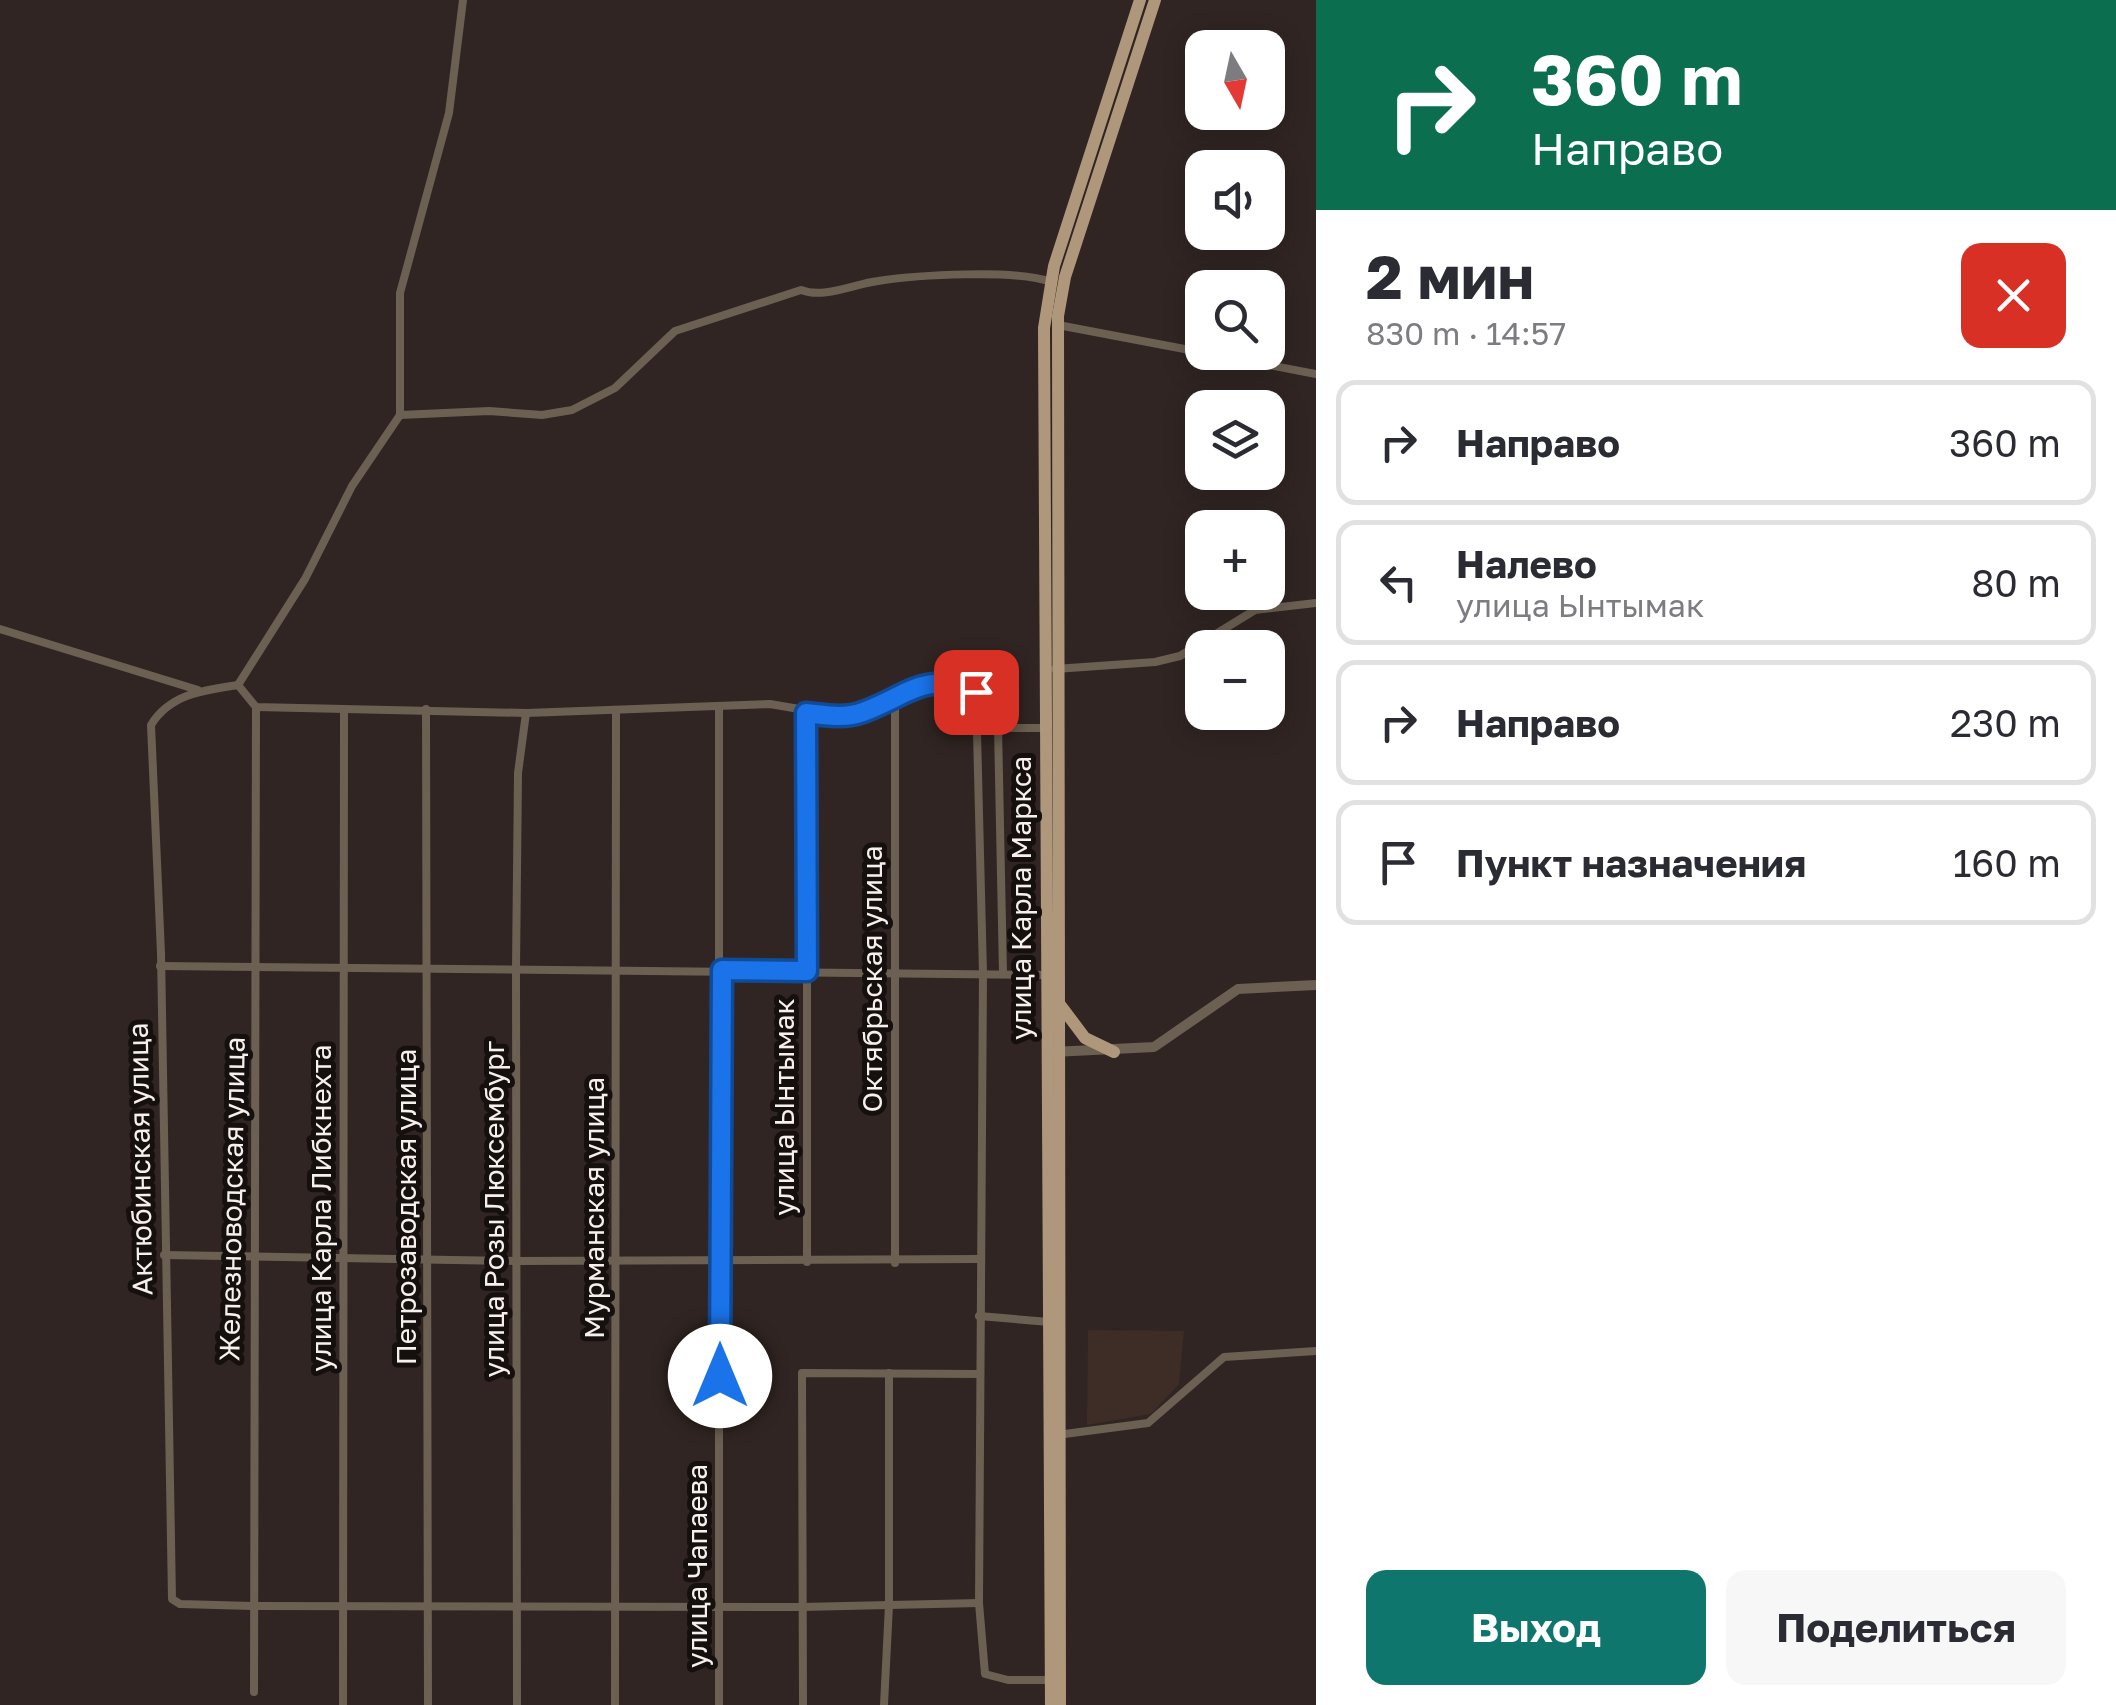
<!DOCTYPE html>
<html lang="ru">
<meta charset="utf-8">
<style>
body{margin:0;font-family:"Golos Text",sans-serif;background:#f7f7f7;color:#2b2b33;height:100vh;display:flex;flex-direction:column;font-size:38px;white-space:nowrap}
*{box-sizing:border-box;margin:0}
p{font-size:32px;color:#7c7c81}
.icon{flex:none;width:55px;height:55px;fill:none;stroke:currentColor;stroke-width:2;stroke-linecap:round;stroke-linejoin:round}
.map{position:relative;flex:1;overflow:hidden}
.details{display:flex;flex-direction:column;background:#fff;width:800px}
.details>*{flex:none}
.top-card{background:#0b6e4f;color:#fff;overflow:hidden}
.needle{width:65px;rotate:171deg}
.fabs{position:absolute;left:1185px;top:30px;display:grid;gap:20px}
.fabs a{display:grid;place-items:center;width:100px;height:100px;border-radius:20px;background:#fff;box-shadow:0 5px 25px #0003;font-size:50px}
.pin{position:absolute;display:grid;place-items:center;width:85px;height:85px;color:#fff;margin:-42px;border-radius:20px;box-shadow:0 5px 15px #0006}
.me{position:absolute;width:110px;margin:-55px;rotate:0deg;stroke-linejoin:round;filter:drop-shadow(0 0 8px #0008)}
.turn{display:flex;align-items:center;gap:35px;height:210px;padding:0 50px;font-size:45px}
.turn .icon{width:130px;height:130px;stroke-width:2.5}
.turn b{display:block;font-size:70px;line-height:85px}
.round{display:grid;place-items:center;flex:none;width:105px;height:105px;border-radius:20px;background:#f7f7f7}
.summary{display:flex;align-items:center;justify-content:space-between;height:170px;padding:0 50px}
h1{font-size:60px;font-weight:700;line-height:75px}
.action{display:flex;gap:20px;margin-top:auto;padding:20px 50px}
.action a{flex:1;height:115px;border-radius:20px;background:#0f766e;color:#fff;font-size:40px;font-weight:700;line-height:115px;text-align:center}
.action a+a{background:#f7f7f7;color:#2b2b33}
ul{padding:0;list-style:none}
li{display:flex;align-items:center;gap:30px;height:125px;margin:0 20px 15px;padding:0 30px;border:5px solid #e1e1e2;border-radius:20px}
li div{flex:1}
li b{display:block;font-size:38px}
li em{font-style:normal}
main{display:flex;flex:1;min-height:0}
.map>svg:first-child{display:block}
.built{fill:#3e2c27}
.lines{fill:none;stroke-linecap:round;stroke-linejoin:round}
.minor{stroke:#6c6052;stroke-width:8}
.tertiary{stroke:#6c6052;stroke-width:10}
.primary{stroke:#af977b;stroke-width:12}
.route-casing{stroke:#114b97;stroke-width:25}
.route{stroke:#1a73e8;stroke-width:18}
.labels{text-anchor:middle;stroke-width:10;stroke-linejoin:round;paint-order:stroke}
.street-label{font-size:28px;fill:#f7efed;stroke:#15100e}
</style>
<main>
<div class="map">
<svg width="1316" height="1705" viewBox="0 0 1316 1705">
<rect width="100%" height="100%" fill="#302522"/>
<!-- built -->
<polygon class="built" points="1088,1330 1184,1331 1179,1384 1151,1414 1087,1425"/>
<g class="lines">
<!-- minor -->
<g class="minor">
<polyline points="1058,325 1316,374"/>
<path d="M400 415 489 411 542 415 572 410 615 388 675 331 801 290C824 299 854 284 878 281 916 275 1017 269 1051 282"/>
<polyline points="0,629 198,690"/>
<polyline points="1055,669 1155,662 1180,656 1255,610 1316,603"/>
<polyline points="238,685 305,579 352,486 400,415 400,293 449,113 463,0"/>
<polyline points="895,696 895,1263"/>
<polyline points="426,709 428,1705"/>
<polyline points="807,713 807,1262"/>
<polyline points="1045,728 981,728 977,733 983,973 979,1603 985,1674 1008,1680 1050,1680"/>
<polyline points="160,966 1047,975"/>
<polyline points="164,1255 516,1261 979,1259"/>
<polyline points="979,1316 1049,1322"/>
<polyline points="1057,1435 1148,1423 1224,1357 1316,1351"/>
<path d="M979 1603 801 1607 252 1606 180 1604 172 1599 161 953 151 725C170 694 204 690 238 685L256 707 526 713 770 704 840 716 861 713 919 685 948 681 976 692 998 727 1003 973"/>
<polyline points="254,1692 256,707"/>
<polyline points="343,1705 344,712"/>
<polyline points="517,1705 516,967 518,773 526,713"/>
<polyline points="615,1705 616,712"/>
<polyline points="719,1705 719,708"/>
<polyline points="803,1705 802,1373 980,1374"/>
<polyline points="884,1705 889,1605 889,1373"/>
</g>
<!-- tertiary -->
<polyline class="tertiary" points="1053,1052 1154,1047 1238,989 1316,985"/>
<!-- primary -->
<g class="primary">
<polyline points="1061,1006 1085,1038 1114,1052"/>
<polyline points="1051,1705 1044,328 1054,266 1140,0"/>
<polyline points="1060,1705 1058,316 1065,277 1155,0"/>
</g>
</g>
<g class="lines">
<defs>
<path id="route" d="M720 1376 722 970 807 971 806 713C825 715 844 719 863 712 910 695 922 671 976 692"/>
</defs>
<!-- route casing -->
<use href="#route" class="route-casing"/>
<!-- route -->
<use href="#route" class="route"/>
</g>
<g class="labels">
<!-- street labels -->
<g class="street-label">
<text transform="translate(1021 898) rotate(-90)" y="10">улица Карла Маркса</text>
<text transform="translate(872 979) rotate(-90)" y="10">Октябрьская улица</text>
<text transform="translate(784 1107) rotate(-90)" y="10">улица Ынтымак</text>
<text transform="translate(140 1159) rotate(-91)" y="10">Актюбинская улица</text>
<text transform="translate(232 1199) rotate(-89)" y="10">Железноводская улица</text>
<text transform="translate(406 1207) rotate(-90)" y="10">Петрозаводская улица</text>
<text transform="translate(321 1208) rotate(-90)" y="10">улица Карла Либкнехта</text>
<text transform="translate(594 1208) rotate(-90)" y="10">Мурманская улица</text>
<text transform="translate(494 1209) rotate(-90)" y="10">улица Розы Люксембург</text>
<text transform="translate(697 1566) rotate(-90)" y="10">улица Чапаева</text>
</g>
</g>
</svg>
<div class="fabs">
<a><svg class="needle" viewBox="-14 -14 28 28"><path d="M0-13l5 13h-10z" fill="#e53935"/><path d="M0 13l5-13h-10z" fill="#7c7c81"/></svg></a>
<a><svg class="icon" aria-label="sound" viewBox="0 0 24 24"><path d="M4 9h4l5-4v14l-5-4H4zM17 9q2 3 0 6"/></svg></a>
<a><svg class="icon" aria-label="search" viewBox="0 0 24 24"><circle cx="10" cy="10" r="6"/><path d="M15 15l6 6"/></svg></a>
<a><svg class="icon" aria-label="layers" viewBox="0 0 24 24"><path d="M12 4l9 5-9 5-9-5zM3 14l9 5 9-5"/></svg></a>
<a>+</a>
<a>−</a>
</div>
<div class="pin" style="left:976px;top:692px;background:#d93025"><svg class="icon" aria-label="arrive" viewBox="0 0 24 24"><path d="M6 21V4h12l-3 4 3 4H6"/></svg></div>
<svg class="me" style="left:720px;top:1376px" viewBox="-20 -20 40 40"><circle r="19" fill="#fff"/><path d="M0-13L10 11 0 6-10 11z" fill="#1a73e8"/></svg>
</div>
<section class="details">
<div class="top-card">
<div class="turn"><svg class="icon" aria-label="right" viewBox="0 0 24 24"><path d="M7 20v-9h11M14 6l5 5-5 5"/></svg><div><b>360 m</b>Направо</div></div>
</div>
<div class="summary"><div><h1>2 мин</h1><p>830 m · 14:57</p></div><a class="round" style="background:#d93025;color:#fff"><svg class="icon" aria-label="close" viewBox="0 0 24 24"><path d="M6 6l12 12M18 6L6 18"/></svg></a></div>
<ul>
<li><svg class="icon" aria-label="right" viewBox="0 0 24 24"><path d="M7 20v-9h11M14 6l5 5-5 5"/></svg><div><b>Направо</b></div><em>360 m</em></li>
<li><svg class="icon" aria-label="left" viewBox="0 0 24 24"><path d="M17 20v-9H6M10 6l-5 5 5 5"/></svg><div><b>Налево</b><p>улица Ынтымак</p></div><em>80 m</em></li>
<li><svg class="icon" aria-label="right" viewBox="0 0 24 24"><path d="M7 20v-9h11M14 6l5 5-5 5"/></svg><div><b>Направо</b></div><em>230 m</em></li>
<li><svg class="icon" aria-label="arrive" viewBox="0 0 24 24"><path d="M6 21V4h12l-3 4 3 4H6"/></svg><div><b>Пункт назначения</b></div><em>160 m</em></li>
</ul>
<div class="action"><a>Выход</a><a>Поделиться</a></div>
</section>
</main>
